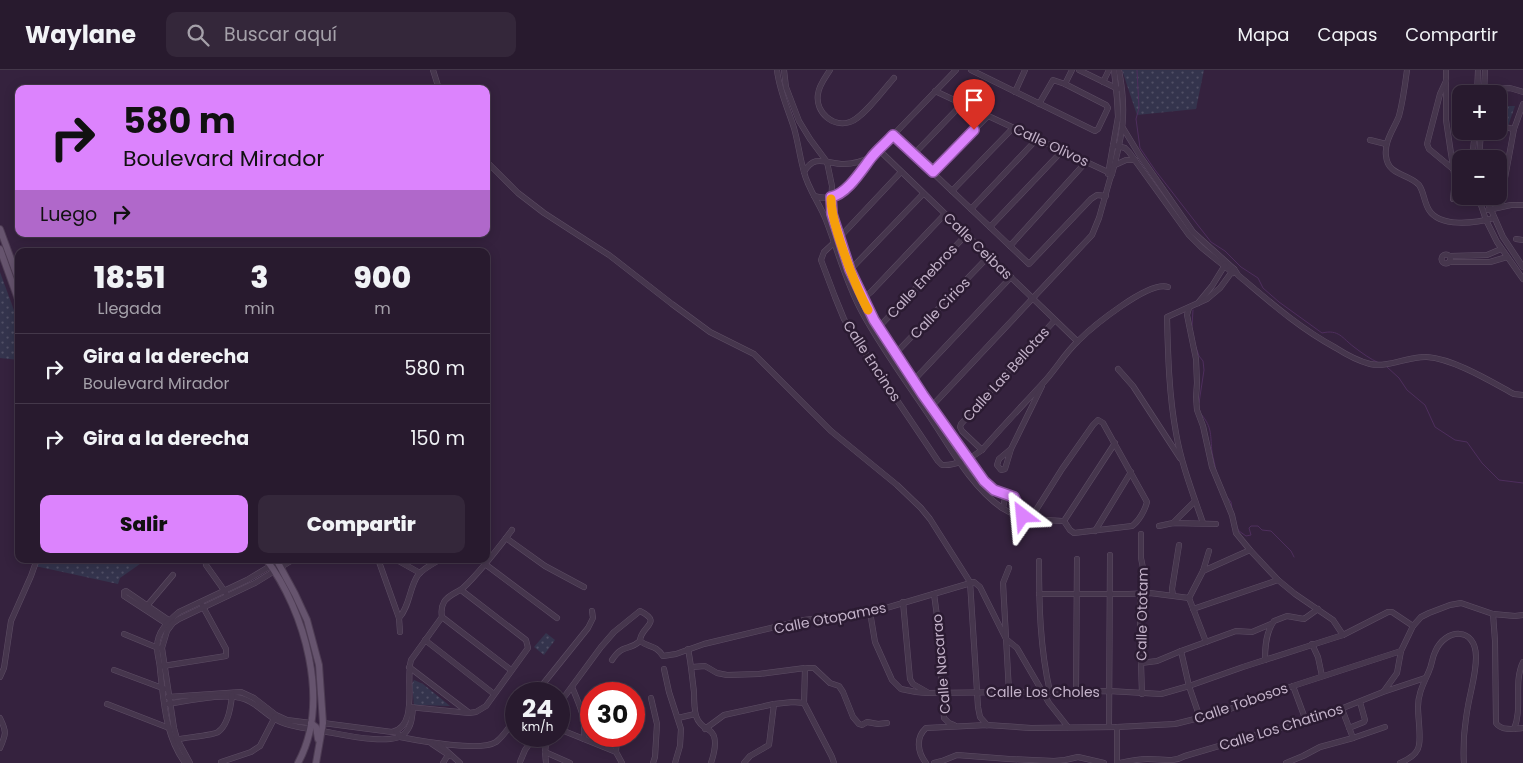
<!DOCTYPE html>
<html lang="es">
<meta charset="utf-8">
<style>
body{margin:0;font-family:Poppins,sans-serif;background:#34273a;color:#f1f3f6;height:100vh;display:flex;flex-direction:column;font-size:19px;white-space:nowrap}
*{box-sizing:border-box;margin:0}
p{font-size:16px;color:#a5a1aa}
.icon{flex:none;width:28px;height:28px;fill:none;stroke:currentColor;stroke-width:2;stroke-linecap:round;stroke-linejoin:round}
.map{position:relative;flex:1;overflow:hidden}
.side{position:absolute;left:15px;top:178px;width:475px;height:315px;display:flex;flex-direction:column;background:#281a2e;border-radius:10px;box-shadow:0 2px 12px #0003,0 0 0 1px #44384a}
.side>*{flex:none}
.top-card{position:absolute;left:15px;top:15px;width:475px;height:152px;border-radius:10px;box-shadow:0 2px 12px #0003,0 0 0 1px #44384a;background:#dc83fd;color:#111;overflow:hidden}
.tools{position:absolute;left:1452px;top:15px;display:grid;gap:10px}
.tools a{display:grid;place-items:center;width:55px;height:55px;border-radius:10px;background:#281a2e;box-shadow:0 2px 12px #0003,0 0 0 1px #44384a;font-size:25px}
.speed{position:absolute;left:505px;top:612px;display:flex;gap:10px;font-size:25px;font-weight:700;text-align:center}
.speed>*{display:grid;place-content:center;width:65px;height:65px;border-radius:50%;background:#281a2e;box-shadow:0 2px 12px #0003,0 0 0 1px #44384a;line-height:1}
.speed small{font-size:12px;font-weight:400}
.speed .limit{border:8px solid #d22;background:#fff;color:#111}
.pin{position:absolute;display:grid;place-items:center;width:42px;height:42px;color:#fff;margin:-51px -21px;border-radius:50% 50% 50% 0;rotate:-45deg;box-shadow:0 0 5px #0007}
.pin .icon{rotate:45deg}
.me{position:absolute;width:55px;margin:-28px;rotate:331deg;stroke-linejoin:round;filter:drop-shadow(0 0 4px #0008)}
.turn{display:flex;align-items:center;gap:18px;height:105px;padding:0 25px;font-size:22px}
.turn .icon{width:65px;height:65px;stroke-width:2.5}
.turn b{display:block;font-size:35px;line-height:42px}
.then{display:flex;align-items:center;height:48px;padding:0 25px;background:#0003;gap:10px;font-size:19px}
.eta{display:flex;justify-content:space-evenly;align-items:center;height:85px;text-align:center}
.eta b{font-size:30px;font-weight:800;line-height:35px}
.cta{display:flex;gap:10px;margin-top:auto;padding:10px 25px}
.cta a{flex:1;height:58px;border-radius:10px;background:#dc83fd;color:#111;font-size:20px;font-weight:800;line-height:58px;text-align:center}
.cta a+a{background:#34273a;color:#f1f3f6}
ul{padding:0;list-style:none}
li{display:flex;align-items:center;gap:15px;height:70px;padding:0 25px;border-top:1px solid #44384a}
li div{flex:1}
li b{display:block;font-size:19px}
li em{font-style:normal}
header{display:flex;align-items:center;gap:30px;box-sizing:border-box;height:70px;padding:0 25px;background:#281a2e;border-bottom:1px solid #44384a}
header strong{font-size:24px}
nav{display:flex;gap:28px;margin-inline-start:auto;font-size:18px}
.search{width:350px;height:45px;background:#34273a;display:flex;align-items:center;gap:12px;box-sizing:border-box;padding:0 18px;border-radius:10px;color:#a5a1aa;font-size:19px}
.map>svg:first-child{display:block}
.grass{fill:url(#grass-dots)}
.lines{fill:none;stroke-linecap:round;stroke-linejoin:round}
.stream{stroke:#4e2e5d;stroke-width:1}
.minor-casing{stroke:#5e4e65;stroke-width:6}
.major-casing{stroke:#4d3c53;stroke-width:8}
.minor{stroke:#46364d;stroke-width:5}
.major{stroke:#66546e;stroke-width:6}
.route-casing{stroke:#8f55a4;stroke-width:12}
.route{stroke:#dc83fd;stroke-width:9}
.slow{stroke:#f59e0b;stroke-width:9}
.labels{text-anchor:middle;stroke-width:5;stroke-linejoin:round;paint-order:stroke}
.street-label{font-size:14px;fill:#c3b2c9;stroke:#2b1b32}
</style>
<header>
<strong>Waylane</strong>
<div class="search"><svg class="icon" aria-label="search" viewBox="0 0 24 24"><circle cx="10" cy="10" r="6"/><path d="M15 15l6 6"/></svg>Buscar aquí</div>
<nav><a>Mapa</a><a>Capas</a><a>Compartir</a></nav>
</header>
<div class="map">
<svg width="1523" height="693" viewBox="0 0 1523 693">
<defs>
<pattern id="grass-dots" width="8" height="8" patternUnits="userSpaceOnUse" patternTransform="scale(1.25)"><rect width="8" height="8" fill="#34344d"/><path d="M2 2h.1M6 6h.1" fill="none" stroke="#504f65" stroke-width="1.8" stroke-linecap="round"/></pattern>
</defs>
<rect width="100%" height="100%" fill="#35223e"/>
<!-- grass -->
<g class="grass">
<polygon points="1122,0 1204,0 1196,39 1137,45"/>
<polygon points="1508,36 1515,36 1508,56 1499,53 1499,37"/>
<polygon points="0,202 19,254 19,290 0,288"/>
<polygon points="38,489 147,489 120,508 118,514 35,496"/>
<polygon points="546,563 555,570 544,585 534,577"/>
<polygon points="414,610 423,614 450,636 414,635 412,614"/>
</g>
<g class="lines">
<!-- stream -->
<g class="stream">
<path d="M1137 0 1139 38 1136 49 1140 78 1155 100 1211 172 1225 181 1241 197 1258 208 1263 218 1279 232 1322 263C1339 259 1342 268 1354 277 1362 283 1370 289 1379 293"/>
<polyline points="1192,256 1193,240"/>
<polyline points="1196,277 1199,286 1203,291 1204,300 1199,333"/>
<polyline points="1387,297 1399,308 1407,320 1425,335 1435,357 1455,370 1467,372 1482,393 1499,410 1523,413"/>
<path d="M1201 344C1213 358 1210 366 1212 382 1213 388 1215 394 1216 401"/>
<polyline points="1227,427 1231,432 1232,439"/>
<polyline points="1237,457 1239,461 1246,466 1251,465 1249,458 1251,456 1258,456 1262,460 1271,461 1291,481 1294,487"/>
</g>
<defs>
<g id="minor">
<polyline points="433,0 439,19"/>
<path d="M777 0C779 20 788 39 794 58 798 72 800 88 804 102 808 119 820 134 826 150 838 181 846 213 862 242 882 279 908 314 932 350 952 380 971 416 1002 438 1020 450 1044 450 1064 451L1070 460 1074 463 1132 456C1139 451 1145 440 1147 432L1103 353 1098 350 1093 355 1062 399 1031 448"/>
<polyline points="784,0 786,17 799,51 810,69 827,92 832,116 831,137 835,155 853,210 874,250 923,325 980,406 994,420 1014,427 1017,431 1018,439 1023,446"/>
<path d="M830 0C825 8 819 15 818 24 815 42 833 58 850 52 863 48 885 18 894 8"/>
<polyline points="971,0 1095,61 1098,59 1108,38 1106,35 1065,14 1053,10 1039,34"/>
<polyline points="1079,0 1118,19"/>
<path d="M1407 0C1405 15 1403 31 1399 46 1394 59 1384 71 1386 86 1388 106 1408 103 1419 115 1424 122 1424 132 1429 140 1440 158 1476 153 1494 148"/>
<polyline points="1446,0 1446,50 1455,110 1453,129"/>
<polyline points="1446,11 1440,24 1427,74 1429,79 1453,99"/>
<polyline points="1103,12 1109,0"/>
<polyline points="1065,14 1072,0"/>
<polyline points="1496,19 1510,18 1523,22"/>
<polyline points="935,21 1112,104"/>
<polyline points="1015,22 1025,0"/>
<polyline points="1477,24 1478,0"/>
<polyline points="1484,24 1485,0"/>
<polyline points="1499,56 1514,59"/>
<path d="M1123 58 1140 86 1193 162 1234 199 1238 205C1270 232 1299 258 1336 278 1347 285 1358 291 1370 294 1389 298 1408 286 1427 287 1454 289 1490 311 1514 324L1523 325"/>
<polyline points="893,65 1029,194 1091,129 1097,125 1106,126"/>
<polyline points="1370,70 1386,74"/>
<polyline points="1113,75 1125,78 1129,82 1189,165 1202,178 1233,203"/>
<polyline points="879,80 1077,271"/>
<polyline points="914,84 962,34"/>
<polyline points="1472,89 1475,61"/>
<polyline points="1479,89 1481,61"/>
<polyline points="486,91 518,123 544,143 609,185 672,234 710,262 754,284 831,361 897,415 921,438 930,449 970,512 978,637 980,647 987,655"/>
<polyline points="1115,95 1126,90 1135,90"/>
<path d="M804 102C815 83 826 94 844 94 853 94 863 91 871 87"/>
<path d="M901 102 839 168 824 182 821 190 835 227 844 249 857 271 938 391 942 395C955 396 972 388 982 380 1002 357 1023 335 1044 312 1056 299 1065 283 1078 271 1092 257 1149 210 1168 217"/>
<polyline points="933,102 988,46"/>
<polyline points="1108,104 1118,47 1117,29 1114,0"/>
<polyline points="1505,108 1514,59 1523,34"/>
<polyline points="952,121 1013,58"/>
<path d="M814 126C821 128 830 129 837 125 850 118 864 99 872 87L956 0"/>
<polyline points="1478,126 1486,150 1497,172 1523,209"/>
<polyline points="1485,126 1503,167 1523,197"/>
<polyline points="971,139 1037,69"/>
<polyline points="1488,140 1511,135 1523,135"/>
<polyline points="990,157 1062,81"/>
<polyline points="1516,169 1523,170"/>
<polyline points="1010,176 1086,92"/>
<circle cx="1446" cy="189" r="4.5"/>
<polyline points="1450,186 1487,185 1501,179"/>
<polyline points="1449,192 1490,192 1507,187"/>
<polyline points="850,200 923,124"/>
<polyline points="860,231 871,222 945,144"/>
<polyline points="1198,233 1212,216 1225,195"/>
<polyline points="1189,238 1187,245 1196,289 1197,313 1196,327 1197,340 1203,356 1212,397 1232,445 1236,463 1250,480 1278,510 1295,524 1333,550 1343,565"/>
<polyline points="878,258 966,165"/>
<polyline points="894,285 989,186"/>
<polyline points="1118,299 1133,316 1180,388"/>
<polyline points="914,310 1011,207"/>
<path d="M930 338 1092 165 1099 148 1110 109 1112 104C1123 64 1127 42 1119 0"/>
<polyline points="1011,379 999,389 997,395 1001,400 1005,399 1011,379 1042,316"/>
<polyline points="982,380 962,361 960,357 961,354 1055,250"/>
<polyline points="1003,438 1005,428 1007,424"/>
<polyline points="1064,451 1115,373"/>
<polyline points="1173,453 1195,431"/>
<path d="M1203 453C1193 424 1181 393 1176 363 1169 325 1168 286 1167 247L1207 229 1220 218 1234 199"/>
<polyline points="1159,456 1173,453 1216,454"/>
<polyline points="1095,461 1131,402"/>
<polyline points="1141,464 1141,488 1145,508 1140,523 1140,562 1142,624"/>
<polyline points="506,468 545,496 584,517"/>
<polyline points="378,489 399,548 400,562"/>
<polyline points="395,489 420,503"/>
<path d="M1039 491C1039 535 1040 578 1050 622"/>
<polyline points="485,494 557,548"/>
<polyline points="206,495 226,523"/>
<polyline points="1203,501 1250,480"/>
<polyline points="934,524 937,546 944,648 949,653 954,655"/>
<polyline points="1039,524 1129,524 1150,523 1189,528"/>
<polyline points="1173,525 1172,519 1179,475"/>
<polyline points="1189,528 1203,501 1209,481"/>
<polyline points="1189,528 1206,572"/>
<polyline points="903,532 910,609 913,614 927,622"/>
<polyline points="146,537 173,505"/>
<polyline points="1193,539 1278,510"/>
<polyline points="870,542 875,572 892,610 901,619 916,622 927,623 1109,621 1161,624 1189,616 1243,597 1343,565 1388,542 1392,542 1413,556"/>
<path d="M1493 544 1495 571 1496 653C1501 661 1514 659 1523 658"/>
<polyline points="442,547 511,600"/>
<path d="M399 548C410 536 409 518 418 505 424 498 434 493 441 489"/>
<polyline points="167,554 124,526 124,522 126,521 170,551"/>
<polyline points="124,564 158,578"/>
<polyline points="425,570 494,624"/>
<path d="M640 571C649 578 655 574 663 586L676 584 704 574 804 550 876 541 974 512 980 517 1006 569 1017 578 1049 633 1068 657"/>
<polyline points="1312,574 1318,587 1322,606"/>
<path d="M688 579C691 593 692 607 694 622 694 630 694 638 696 646 698 652 703 657 709 660 719 666 714 684 711 693"/>
<polyline points="1181,581 1189,616 1200,648"/>
<path d="M1265 590C1265 576 1266 562 1274 551L1287 546 1304 549 1318 539"/>
<polyline points="1141,593 1157,591 1181,581 1236,561 1252,562 1271,554"/>
<polyline points="163,596 226,586 226,579 202,535"/>
<polyline points="409,597 468,642"/>
<polyline points="692,597 705,596 717,603 727,605 759,604 805,598 814,598 830,613 839,616 843,622 853,647 859,654 862,655 867,652 878,654 887,653"/>
<polyline points="664,599 669,622 681,659 680,676 675,693"/>
<polyline points="114,600 165,619"/>
<polyline points="0,607 4,598 11,551 31,506 37,489"/>
<polyline points="1293,616 1306,651"/>
<path d="M572 617C580 636 586 648 584 669"/>
<polyline points="1384,621 1397,603 1401,581 1413,556 1421,547 1429,543 1450,535 1461,533 1493,544 1515,546 1523,545"/>
<polyline points="1009,622 1003,513 1009,498"/>
<polyline points="1076,622 1077,489"/>
<polyline points="535,624 588,558 593,548 592,541"/>
<polyline points="168,627 241,622 254,628 276,645 287,650 311,653"/>
<polyline points="651,628 657,654 655,687 653,693"/>
<polyline points="804,633 805,598"/>
<polyline points="107,634 169,658"/>
<path d="M168 634C188 631 225 622 244 629 256 633 263 642 273 648 284 655 298 657 310 659"/>
<path d="M559 634 601 577 614 562 640 541C664 553 640 556 640 571 628 582 623 573 612 590"/>
<polyline points="409,637 469,643 476,642 486,636 528,578 526,570 461,520"/>
<polyline points="581,637 591,638"/>
<polyline points="1342,639 1353,668"/>
<path d="M0 648C7 662 6 664 0 678"/>
<polyline points="678,648 695,644"/>
<path d="M323 653 392 662C419 656 405 610 411 590L442 547C441 541 441 537 444 532 449 524 457 523 463 518 481 501 497 480 512 460"/>
<polyline points="1109,656 1110,485"/>
<polyline points="1349,658 1364,652 1365,650 1360,632"/>
<polyline points="559,659 616,682"/>
<polyline points="705,659 724,645 774,634 793,632 804,633 832,687 834,693"/>
<path d="M1514 659C1523 638 1513 613 1523 592"/>
<path d="M322 661C340 664 393 677 405 663 412 656 412 647 413 638"/>
<path d="M396 661 400 667C420 671 481 682 496 672 504 666 510 655 516 648"/>
<polyline points="617,666 616,682 622,693"/>
<path d="M175 670C185 667 212 666 218 662 228 655 231 636 232 625"/>
<polyline points="432,674 450,686"/>
<polyline points="439,674 460,693"/>
<polyline points="545,682 570,693"/>
<polyline points="221,692 251,682 260,676 275,647"/>
<polyline points="520,692 525,680 535,666"/>
<path d="M185 693C165 665 164 633 160 600 160 593 157 585 157 577 157 562 168 551 179 542L247 510 282 489"/>
<polyline points="190,693 177,669 174,658 162,578 167,561 173,553 179,549 255,513 294,489"/>
<polyline points="443,693 448,685"/>
<polyline points="546,693 545,682 547,666"/>
<polyline points="744,693 750,686 769,675 774,634"/>
<path d="M926 693C918 683 915 668 926 658L987 655 1031 658 1117 657 1175 654 1219 643 1293 616 1401 581"/>
<polyline points="934,693 942,691 957,685 1009,689 1054,691 1065,690 1078,687 1104,693"/>
<polyline points="1117,693 1117,657"/>
<path d="M1120 693C1129 691 1139 689 1148 689 1162 689 1172 693 1185 686L1328 644 1383 622 1425 608"/>
<polyline points="1286,693 1303,686 1320,677 1353,668 1385,657"/>
<path d="M1400 693C1407 690 1418 684 1419 675 1421 666 1418 648 1418 637 1418 623 1424 613 1429 601 1432 595 1432 588 1435 582 1445 558 1476 556 1476 587 1476 604 1471 619 1468 636 1466 646 1465 656 1464 666 1464 675 1463 684 1464 693"/>
</g>
<g id="major">
<polyline points="0,159 19,211"/>
<polyline points="0,179 19,232"/>
<path d="M266 489C305 541 331 632 298 693"/>
<polyline points="276,489 295,524 307,550 319,595 323,653 316,693"/>
<polyline points="311,653 316,657 318,669"/>
</g>
</defs>
<!-- minor casing -->
<use href="#minor" class="minor-casing"/>
<!-- major casing -->
<use href="#major" class="major-casing"/>
<!-- minor -->
<use href="#minor" class="minor"/>
<!-- major -->
<use href="#major" class="major"/>
</g>
<g class="lines">
<defs>
<path id="route" d="M974 60 933 102 893 65C886 73 877 80 871 88 861 101 847 124 831 127L832 144 850 200 874 250 923 325 984 411 994 420 1014 427 1023 446"/>
</defs>
<!-- route casing -->
<use href="#route" class="route-casing"/>
<!-- route -->
<use href="#route" class="route"/>
<!-- slow -->
<path class="slow" d="M831 129C831 144 836 157 840 171 848 195 856 218 868 240"/>
</g>
<g class="labels">
<!-- street labels -->
<g class="street-label">
<text transform="translate(1051 75) rotate(25)" y="5">Calle Olivos</text>
<text transform="translate(978 176) rotate(44)" y="5">Calle Ceibas</text>
<text transform="translate(922 211) rotate(-47)" y="5">Calle Enebros</text>
<text transform="translate(940 238) rotate(-46)" y="5">Calle Cirios</text>
<text transform="translate(872 291) rotate(57)" y="5">Calle Encinos</text>
<text transform="translate(1006 304) rotate(-48)" y="5">Calle Las Bellotas</text>
<text transform="translate(1142 544) rotate(-89)" y="5">Calle Ototam</text>
<text transform="translate(830 548) rotate(-11)" y="5">Calle Otopames</text>
<text transform="translate(941 594) rotate(-95)" y="5">Calle Nacarao</text>
<text x="1043" y="627">Calle Los Choles</text>
<text transform="translate(1241 633) rotate(-19)" y="5">Calle Tobosos</text>
<text transform="translate(1281 657) rotate(-17)" y="5">Calle Los Chatinos</text>
</g>
</g>
</svg>
<div class="tools">
<a>+</a>
<a>−</a>
</div>
<div class="speed"><div>24<small>km/h</small></div><div class="limit">30</div></div>
<div class="pin" style="left:974px;top:60px;background:#d93025"><svg class="icon" aria-label="arrive" viewBox="0 0 24 24"><path d="M6 21V4h12l-3 4 3 4H6"/></svg></div>
<svg class="me" style="left:1023px;top:446px" viewBox="-20 -20 40 40"><path d="M0-17L14 15 0 8-14 15z" fill="#dc83fd" stroke="#fff" stroke-width="4"/></svg>
<div class="top-card">
<div class="turn"><svg class="icon" aria-label="right" viewBox="0 0 24 24"><path d="M7 20v-9h11M14 6l5 5-5 5"/></svg><div><b>580 m</b>Boulevard Mirador</div></div>
<div class="then">Luego<svg class="icon" aria-label="right" viewBox="0 0 24 24"><path d="M7 20v-9h11M14 6l5 5-5 5"/></svg></div>
</div>
<section class="side">
<div class="eta">
<div><b>18:51</b><p>Llegada</p></div>
<div><b>3</b><p>min</p></div>
<div><b>900</b><p>m</p></div>
</div>
<ul>
<li><svg class="icon" aria-label="right" viewBox="0 0 24 24"><path d="M7 20v-9h11M14 6l5 5-5 5"/></svg><div><b>Gira a la derecha</b><p>Boulevard Mirador</p></div><em>580 m</em></li>
<li><svg class="icon" aria-label="right" viewBox="0 0 24 24"><path d="M7 20v-9h11M14 6l5 5-5 5"/></svg><div><b>Gira a la derecha</b></div><em>150 m</em></li>
</ul>
<div class="cta"><a>Salir</a><a>Compartir</a></div>
</section>
</div>
